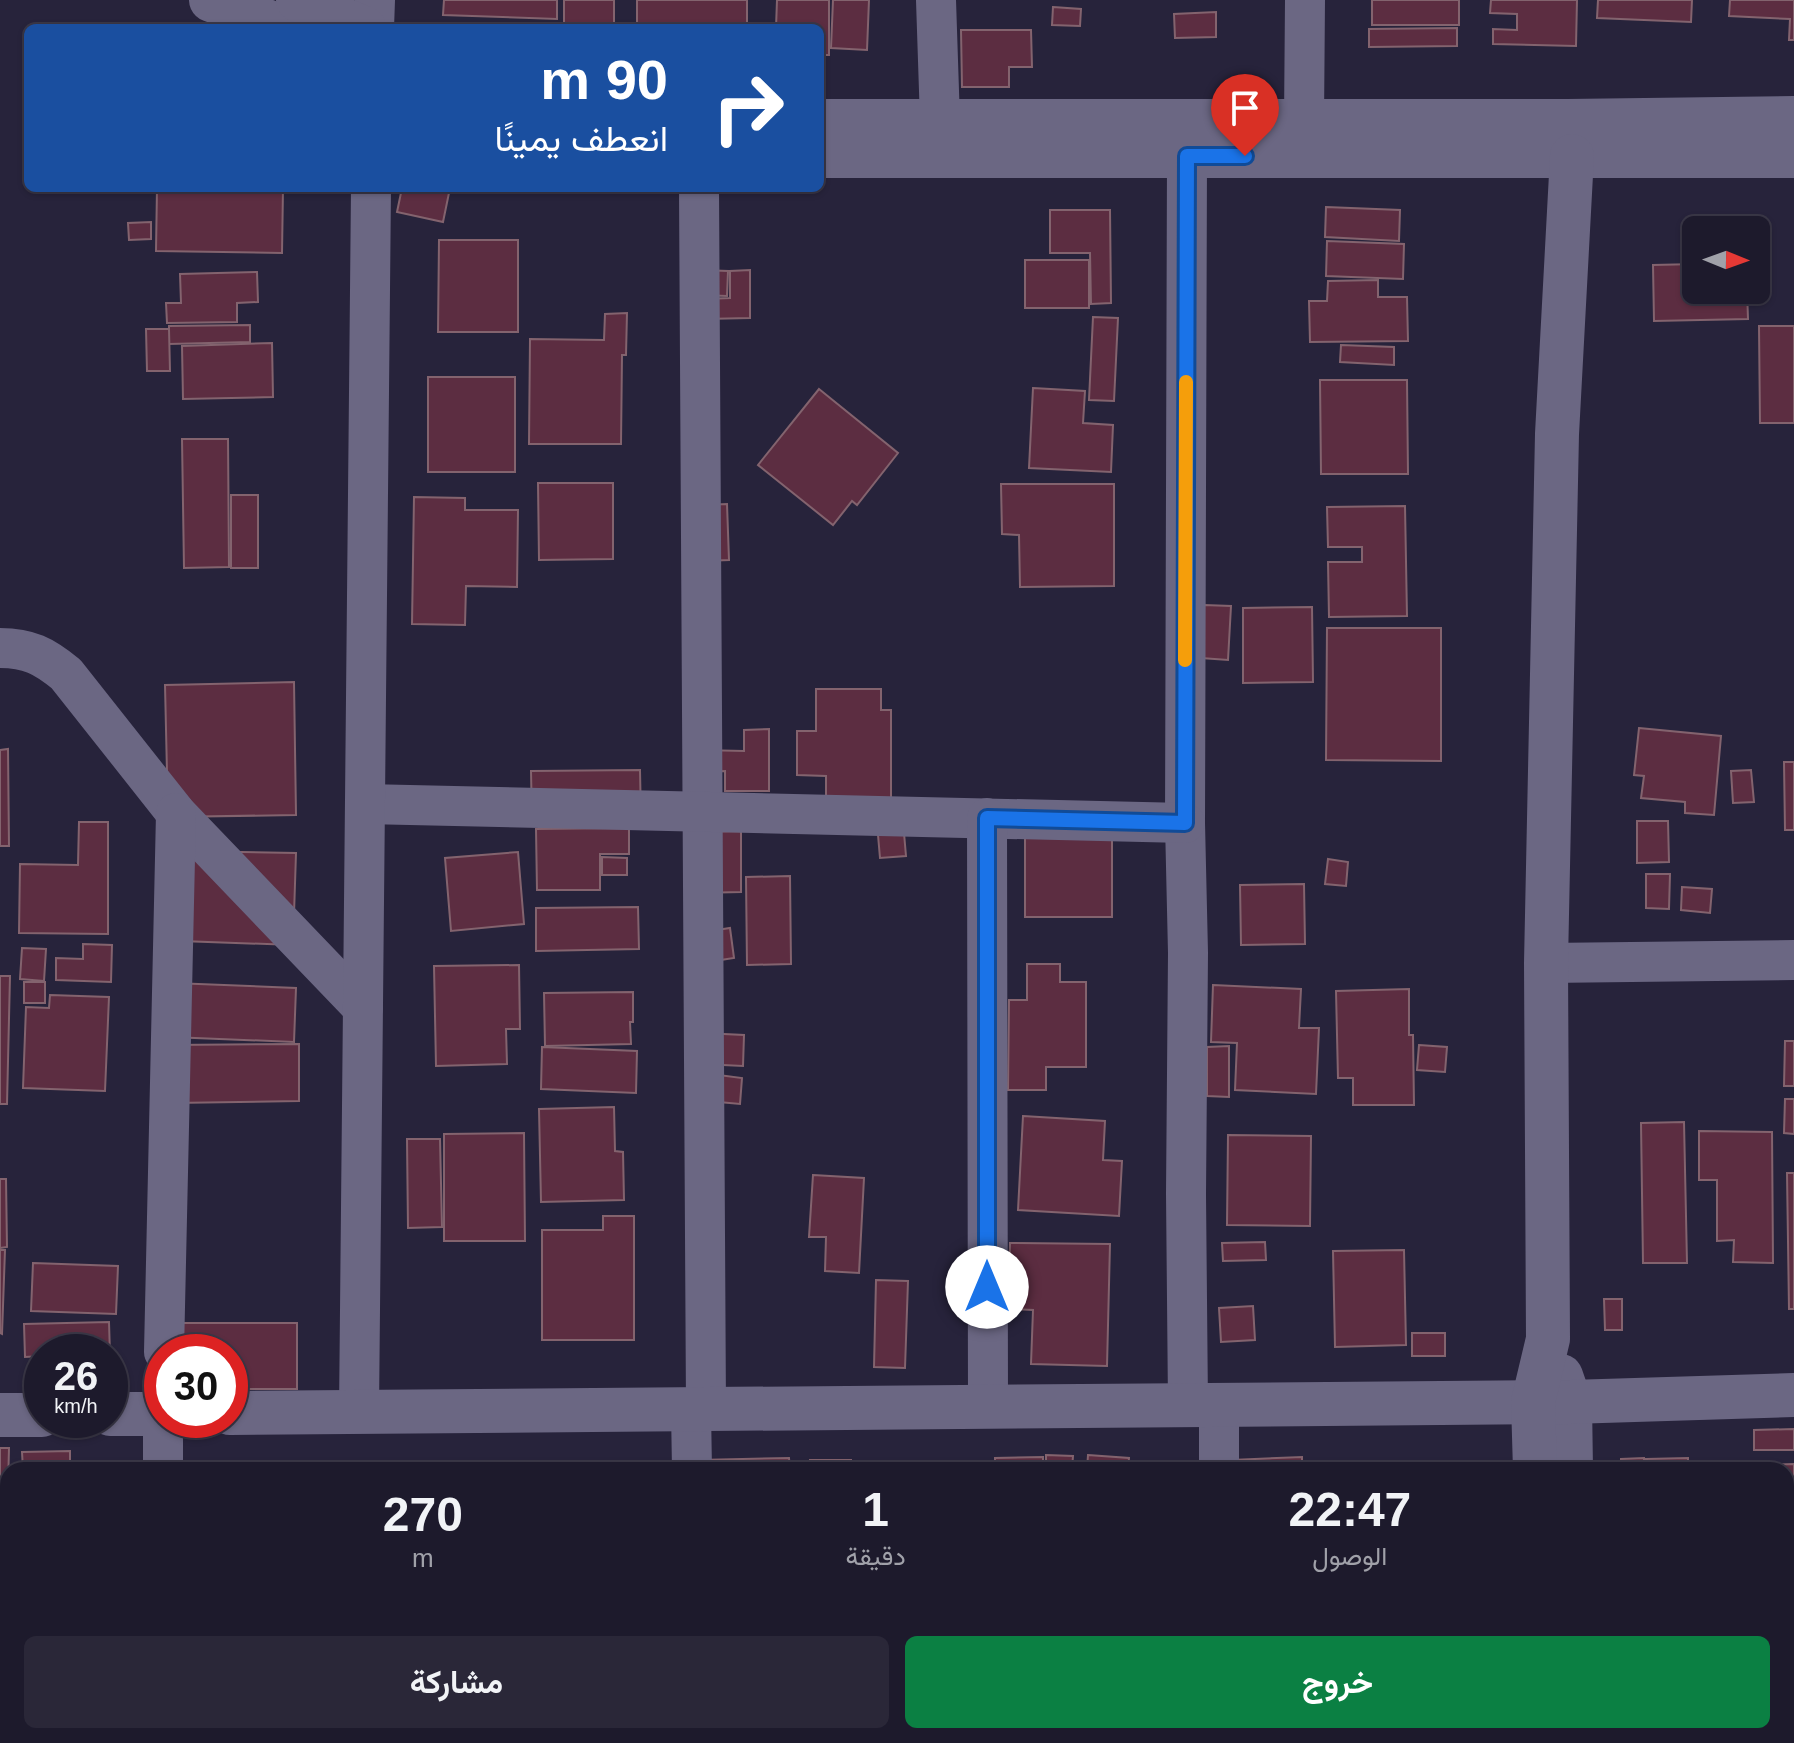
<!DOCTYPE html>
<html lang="ar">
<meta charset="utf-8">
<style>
body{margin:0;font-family:Helvetica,Vazirmatn,sans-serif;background:#2a2738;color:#f1f3f6;direction:rtl;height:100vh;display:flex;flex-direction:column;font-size:30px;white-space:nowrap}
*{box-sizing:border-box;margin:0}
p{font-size:26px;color:#a0a1a9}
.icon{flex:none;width:44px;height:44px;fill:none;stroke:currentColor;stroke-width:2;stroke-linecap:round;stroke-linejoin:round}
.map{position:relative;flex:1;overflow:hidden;direction:ltr}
.details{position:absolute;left:0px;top:1462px;width:1794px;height:282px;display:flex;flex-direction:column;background:#1d1a2c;border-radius:24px 24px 0 0;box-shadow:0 2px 6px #0004,0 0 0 2px #3b3848;direction:rtl}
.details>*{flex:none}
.hud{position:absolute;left:24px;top:24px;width:800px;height:168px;border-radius:12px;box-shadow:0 2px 6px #0004,0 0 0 2px #3b3848;direction:rtl;background:#1a4fa0;color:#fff;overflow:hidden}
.needle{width:52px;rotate:91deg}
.controls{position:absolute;left:1682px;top:216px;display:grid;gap:16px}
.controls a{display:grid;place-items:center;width:88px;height:88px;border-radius:12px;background:#1d1a2c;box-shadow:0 2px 6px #0004,0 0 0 2px #3b3848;font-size:40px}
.speed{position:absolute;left:24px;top:1334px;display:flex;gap:16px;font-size:40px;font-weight:700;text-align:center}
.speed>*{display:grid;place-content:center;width:104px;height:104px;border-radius:50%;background:#1d1a2c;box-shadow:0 2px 6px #0004,0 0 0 2px #3b3848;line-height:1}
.speed small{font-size:20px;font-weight:400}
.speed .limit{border:12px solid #d22;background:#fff;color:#111}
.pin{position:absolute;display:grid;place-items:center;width:68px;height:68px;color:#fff;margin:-82px -34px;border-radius:50% 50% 50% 0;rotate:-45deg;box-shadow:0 0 8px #0007}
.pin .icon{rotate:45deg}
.me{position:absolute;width:88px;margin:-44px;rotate:0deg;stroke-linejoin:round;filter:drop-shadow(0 0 6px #0008)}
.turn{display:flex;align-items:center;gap:28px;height:168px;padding:0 24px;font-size:36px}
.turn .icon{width:104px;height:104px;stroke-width:2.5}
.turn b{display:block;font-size:56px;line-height:68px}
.eta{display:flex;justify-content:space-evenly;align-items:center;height:136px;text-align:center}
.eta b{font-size:48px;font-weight:700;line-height:56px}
.action{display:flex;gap:16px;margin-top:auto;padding:16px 24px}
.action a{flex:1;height:92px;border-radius:12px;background:#0b8043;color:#fff;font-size:32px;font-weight:700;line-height:92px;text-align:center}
.action a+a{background:#2a2738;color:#f1f3f6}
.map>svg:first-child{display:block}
.building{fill:#5c2d41;stroke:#83636e;stroke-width:2}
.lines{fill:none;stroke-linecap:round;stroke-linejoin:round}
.minor{stroke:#6b6783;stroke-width:40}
.tertiary{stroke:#6b6783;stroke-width:44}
.route-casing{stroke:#114b97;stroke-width:20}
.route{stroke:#1a73e8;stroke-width:14}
.slow{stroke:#f59e0b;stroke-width:14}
</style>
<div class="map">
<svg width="1794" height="1743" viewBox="0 0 1794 1743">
<rect width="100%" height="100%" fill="#27233b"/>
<!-- building -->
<g class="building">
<polygon points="444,0 557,0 557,19 443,15"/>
<rect x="564" y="0" width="50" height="28"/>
<rect x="637" y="0" width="110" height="28"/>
<polygon points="777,0 829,0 829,55 820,55 820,28 776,28"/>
<polygon points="833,0 869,0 867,50 831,48"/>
<rect x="1372" y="0" width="87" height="25"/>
<polygon points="1491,0 1577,0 1576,46 1493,44 1493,29 1517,30 1517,14 1490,13"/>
<polygon points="1598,0 1692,0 1691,22 1597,18"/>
<polygon points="1730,0 1794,0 1794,40 1789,40 1790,19 1729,16"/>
<polygon points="1053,7 1081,9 1080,26 1052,25"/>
<polygon points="1216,12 1216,37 1175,38 1174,14"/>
<polygon points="1457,28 1457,46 1369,47 1369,29"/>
<polygon points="961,30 1031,30 1032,67 1009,67 1009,87 962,87"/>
<polygon points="157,188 283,188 282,253 156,251"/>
<polygon points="402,188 450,188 443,222 397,212"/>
<polygon points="1326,207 1400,210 1399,241 1325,237"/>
<polygon points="1050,210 1110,210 1111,303 1091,304 1090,253 1050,253"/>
<polygon points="1746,219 1746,230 1696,230 1696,221"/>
<polygon points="151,222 151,239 129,240 128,223"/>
<polygon points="439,240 518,240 518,332 438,332"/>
<polygon points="1327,241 1404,244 1403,279 1326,276"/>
<rect x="1025" y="260" width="64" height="48"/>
<polygon points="1696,264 1696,290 1747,290 1748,319 1654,321 1653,265"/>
<polygon points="701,270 728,271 727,296 700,295"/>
<polygon points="750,270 750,318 704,319 704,299 730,298 730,271"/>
<polygon points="257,272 258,302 237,303 237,322 167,323 166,303 181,303 180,274"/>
<polygon points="1378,280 1378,297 1407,297 1408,341 1310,342 1309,301 1327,301 1328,281"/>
<polygon points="627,313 626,355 622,355 621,444 529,444 530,339 604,340 605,314"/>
<polygon points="1093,317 1118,318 1114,401 1089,400"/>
<polygon points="250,325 250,342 169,344 169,326"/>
<polygon points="1759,326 1794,326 1794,423 1760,423"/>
<polygon points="146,329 169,329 170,371 147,371"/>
<polygon points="272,343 273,397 183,399 182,346"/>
<polygon points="1341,345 1394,347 1394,365 1340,362"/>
<rect x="428" y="377" width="87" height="95"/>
<polygon points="1320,380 1407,380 1408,474 1321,474"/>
<polygon points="1033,388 1085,391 1083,423 1113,425 1111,472 1029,468"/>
<polygon points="819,389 898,453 857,505 852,501 833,525 758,465"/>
<polygon points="182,439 228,439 229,567 184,568"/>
<polygon points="538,483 613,483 613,559 539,560"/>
<polygon points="1001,484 1114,484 1114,586 1020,587 1019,535 1002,534"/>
<rect x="231" y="495" width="27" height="73"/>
<polygon points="414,497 465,498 465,510 518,510 517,587 466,586 465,625 412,624"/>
<polygon points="727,504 729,560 704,561 702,505"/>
<polygon points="1405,506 1407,616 1329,617 1328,562 1362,562 1362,547 1328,547 1327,507"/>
<polygon points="1204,605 1231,606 1228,660 1201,658"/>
<polygon points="1312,607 1313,682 1243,683 1243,608"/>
<polygon points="1327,628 1441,628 1441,761 1326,760"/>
<polygon points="294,682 296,815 168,817 165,685"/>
<polygon points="816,689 881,689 881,710 891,710 891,807 826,798 826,776 797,775 797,731 816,731"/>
<polygon points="1639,728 1721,736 1714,815 1685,813 1685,802 1641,798 1644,776 1634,775"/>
<polygon points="769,729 769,791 725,791 725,771 701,772 701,750 744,751 744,730"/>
<polygon points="8,749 9,846 0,846 0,750"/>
<polygon points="1784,762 1794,762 1794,830 1785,830"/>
<polygon points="640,770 641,820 532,821 531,771"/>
<polygon points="1751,770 1754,802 1733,803 1731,771"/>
<polygon points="1637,821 1668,821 1669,862 1637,863"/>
<polygon points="79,822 108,822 108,934 19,933 20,864 78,865"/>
<polygon points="629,828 629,854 600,854 600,890 537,890 536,829"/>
<polygon points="741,831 741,892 697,893 697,832"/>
<polygon points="904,833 906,856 880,858 878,835"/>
<rect x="1025" y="835" width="87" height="82"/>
<polygon points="183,851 296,853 293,945 181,941"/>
<polygon points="518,852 524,924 451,931 445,858"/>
<polygon points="602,857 627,858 627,875 602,875"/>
<polygon points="1328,859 1348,862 1346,886 1325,884"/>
<polygon points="1646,874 1670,874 1669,909 1646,908"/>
<polygon points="790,876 791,964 747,965 746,877"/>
<polygon points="1304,884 1305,944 1241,945 1240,885"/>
<polygon points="1682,887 1712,889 1710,913 1681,910"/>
<polygon points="638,907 639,949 536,951 536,908"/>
<polygon points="730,928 734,958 714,961 710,931"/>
<polygon points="83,944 112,945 111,982 56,980 56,958 83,959"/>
<polygon points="22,948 46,949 44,981 20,979"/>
<polygon points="1027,964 1060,964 1060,982 1086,982 1086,1067 1046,1067 1046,1090 1008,1090 1009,1000 1027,1000"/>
<polygon points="519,965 520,1029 506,1029 507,1064 436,1066 434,966"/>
<polygon points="0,976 10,976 7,1104 0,1104"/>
<rect x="24" y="982" width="21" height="21"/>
<polygon points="173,983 296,988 294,1042 171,1037"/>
<polygon points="1213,985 1301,989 1299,1028 1319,1028 1316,1094 1235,1090 1237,1043 1211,1042"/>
<polygon points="1409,989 1409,1035 1413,1035 1414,1105 1353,1105 1353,1078 1338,1078 1336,991"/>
<polygon points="633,992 633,1022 630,1022 631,1044 545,1046 544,993"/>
<polygon points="50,995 109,997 105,1091 23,1088 26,1007 49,1008"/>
<polygon points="703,1033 744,1035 743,1066 702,1064"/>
<polygon points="1785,1041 1794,1041 1794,1086 1784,1086"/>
<polygon points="299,1044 299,1101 173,1103 172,1045"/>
<polygon points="1419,1045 1447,1047 1445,1072 1417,1070"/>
<polygon points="1229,1046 1229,1097 1207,1096 1207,1047"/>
<polygon points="542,1047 637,1051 636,1093 541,1089"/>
<polygon points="711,1074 742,1078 740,1104 708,1101"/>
<polygon points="1785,1099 1794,1099 1794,1134 1784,1133"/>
<polygon points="614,1107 615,1151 623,1152 624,1200 541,1202 539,1109"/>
<polygon points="1023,1116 1105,1121 1103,1160 1122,1161 1119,1216 1018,1210"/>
<polygon points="1684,1122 1687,1263 1643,1263 1641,1123"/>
<polygon points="1699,1131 1772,1132 1773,1263 1733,1262 1734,1240 1717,1241 1717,1180 1699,1180"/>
<polygon points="524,1133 525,1241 444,1241 444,1134"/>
<polygon points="1228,1135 1311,1136 1310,1226 1227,1225"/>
<polygon points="407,1139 440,1139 442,1227 408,1228"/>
<polygon points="1787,1173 1794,1173 1794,1309 1789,1309"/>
<polygon points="813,1175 864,1178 859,1273 825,1271 826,1237 809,1237"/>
<polygon points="0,1179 6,1179 7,1247 0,1248"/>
<polygon points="603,1216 634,1216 634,1340 542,1340 542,1230 603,1230"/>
<polygon points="1265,1242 1266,1260 1223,1261 1222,1243"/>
<polygon points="1010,1243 1110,1244 1107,1366 1031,1364 1033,1310 1009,1309"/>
<polygon points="0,1250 5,1250 2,1334 0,1333"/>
<polygon points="1404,1250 1406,1345 1335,1347 1333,1251"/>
<polygon points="33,1263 118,1266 116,1314 31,1311"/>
<polygon points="876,1280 908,1281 905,1368 874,1367"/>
<polygon points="1604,1299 1622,1299 1622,1330 1605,1330"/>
<polygon points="1253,1306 1255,1340 1221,1342 1219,1308"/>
<polygon points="109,1322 110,1355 110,1352 42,1352 42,1356 25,1357 24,1324"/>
<polygon points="176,1323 297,1323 297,1389 230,1389 230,1352 176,1352"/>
<rect x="1412" y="1333" width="33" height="23"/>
<polygon points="1794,1429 1794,1450 1754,1450 1754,1430"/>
<polygon points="0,1448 9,1448 8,1487 0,1487"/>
<polygon points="70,1451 70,1469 23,1470 22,1452"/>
<polygon points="1046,1455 1073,1456 1072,1470 1046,1470"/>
<polygon points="1088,1455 1129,1458 1128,1470 1087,1470"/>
<polygon points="1043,1457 1043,1470 995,1470 995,1458"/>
<polygon points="1302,1457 1302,1470 1233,1470 1232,1460"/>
<polygon points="789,1458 790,1470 699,1470 699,1460"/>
<polygon points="1644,1458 1644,1470 1621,1470 1621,1459"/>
<polygon points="1688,1458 1688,1470 1646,1470 1646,1459"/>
<rect x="810" y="1460" width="41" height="10"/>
<rect x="1394" y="1464" width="52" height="6"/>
<polygon points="1794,1464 1794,1491 1786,1492 1786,1470 1754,1470 1754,1465"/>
<polygon points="264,1465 264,1470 174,1470 174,1466"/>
<polygon points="432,1465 432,1470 391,1470 391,1466"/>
<polygon points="8,1498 8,1567 0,1567 0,1499"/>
<rect x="0" y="1573" width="8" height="60"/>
<polygon points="5,1642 8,1642 8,1676 2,1675"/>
<polygon points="1786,1711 1794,1711 1794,1743 1751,1743 1751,1736 1786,1736"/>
<rect x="30" y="1736" width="48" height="7"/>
<polygon points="183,1736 223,1737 223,1743 182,1743"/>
<polygon points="263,1736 389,1737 389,1743 263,1743"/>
<rect x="441" y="1736" width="45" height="7"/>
<rect x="517" y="1736" width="26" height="7"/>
<polygon points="608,1736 652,1737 652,1743 607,1743"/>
<rect x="1023" y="1736" width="29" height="7"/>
<rect x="1346" y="1736" width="45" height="7"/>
<rect x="1686" y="1736" width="56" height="7"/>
<polygon points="884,1740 884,1743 834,1743 834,1741"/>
</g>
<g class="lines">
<!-- minor -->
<g class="minor">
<polyline points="936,0 940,121"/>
<polyline points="374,28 375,0"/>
<polyline points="1304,121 1305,0"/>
<polyline points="1187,156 1185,823 1188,953 1186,1194 1188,1405"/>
<polyline points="699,188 706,1409"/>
<path d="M0 648C29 648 44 656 66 674L176 813 363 1008"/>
<polyline points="365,804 1185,823"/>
<polyline points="987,818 988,1407"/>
<polyline points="1546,963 1794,960"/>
<polyline points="164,1352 176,813"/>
<polyline points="1219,1405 1219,1470"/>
<polyline points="691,1410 692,1470"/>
<polyline points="359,1412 371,188"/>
<polyline points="163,1420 163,1470"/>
<polyline points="1786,1696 1794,1696"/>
<polyline points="0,1714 8,1714"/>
<polyline points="166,1736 166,1743"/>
<polyline points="434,1736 434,1743"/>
<polyline points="698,1736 698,1743"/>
<polyline points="954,1736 954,1743"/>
<polyline points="1220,1736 1220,1743"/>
</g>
<!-- tertiary -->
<g class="tertiary">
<polyline points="211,0 285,28"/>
<polyline points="298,0 364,28"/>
<polyline points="820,121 1567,121 1794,118"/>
<polyline points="820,156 1794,156"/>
<polyline points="1561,1376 1570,1402 1571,1470"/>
<polyline points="230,1413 1570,1402 1794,1395"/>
<polyline points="110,1414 162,1414"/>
<polyline points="0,1415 42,1415"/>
<polyline points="1535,1470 1533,1402 1548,1339 1546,963 1557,434 1572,156"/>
<polyline points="1572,1736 1572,1743"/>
<polyline points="1538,1743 1538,1736"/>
</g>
</g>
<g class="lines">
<defs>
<polyline id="route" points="987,1287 987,818 1185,823 1187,156 1245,156"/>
</defs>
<!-- route casing -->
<use href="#route" class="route-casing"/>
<!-- route -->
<use href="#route" class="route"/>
<!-- slow -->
<polyline class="slow" points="1185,660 1186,382"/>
</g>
</svg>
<div class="controls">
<a><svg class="needle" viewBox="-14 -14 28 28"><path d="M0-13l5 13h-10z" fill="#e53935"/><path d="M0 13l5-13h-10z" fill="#a0a1a9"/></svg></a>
</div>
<div class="speed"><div>26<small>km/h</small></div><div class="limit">30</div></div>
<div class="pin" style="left:1245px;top:156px;background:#d93025"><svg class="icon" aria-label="arrive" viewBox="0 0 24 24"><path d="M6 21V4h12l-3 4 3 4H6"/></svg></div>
<svg class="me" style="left:987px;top:1287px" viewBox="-20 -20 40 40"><circle r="19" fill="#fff"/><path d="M0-13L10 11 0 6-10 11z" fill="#1a73e8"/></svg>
<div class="hud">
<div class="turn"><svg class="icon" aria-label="right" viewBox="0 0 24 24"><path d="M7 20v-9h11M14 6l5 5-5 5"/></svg><div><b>90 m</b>انعطف يمينًا</div></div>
</div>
<section class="details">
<div class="eta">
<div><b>22:47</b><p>الوصول</p></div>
<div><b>1</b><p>دقيقة</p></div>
<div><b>270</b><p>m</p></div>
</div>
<div class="action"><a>خروج</a><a>مشاركة</a></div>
</section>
</div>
